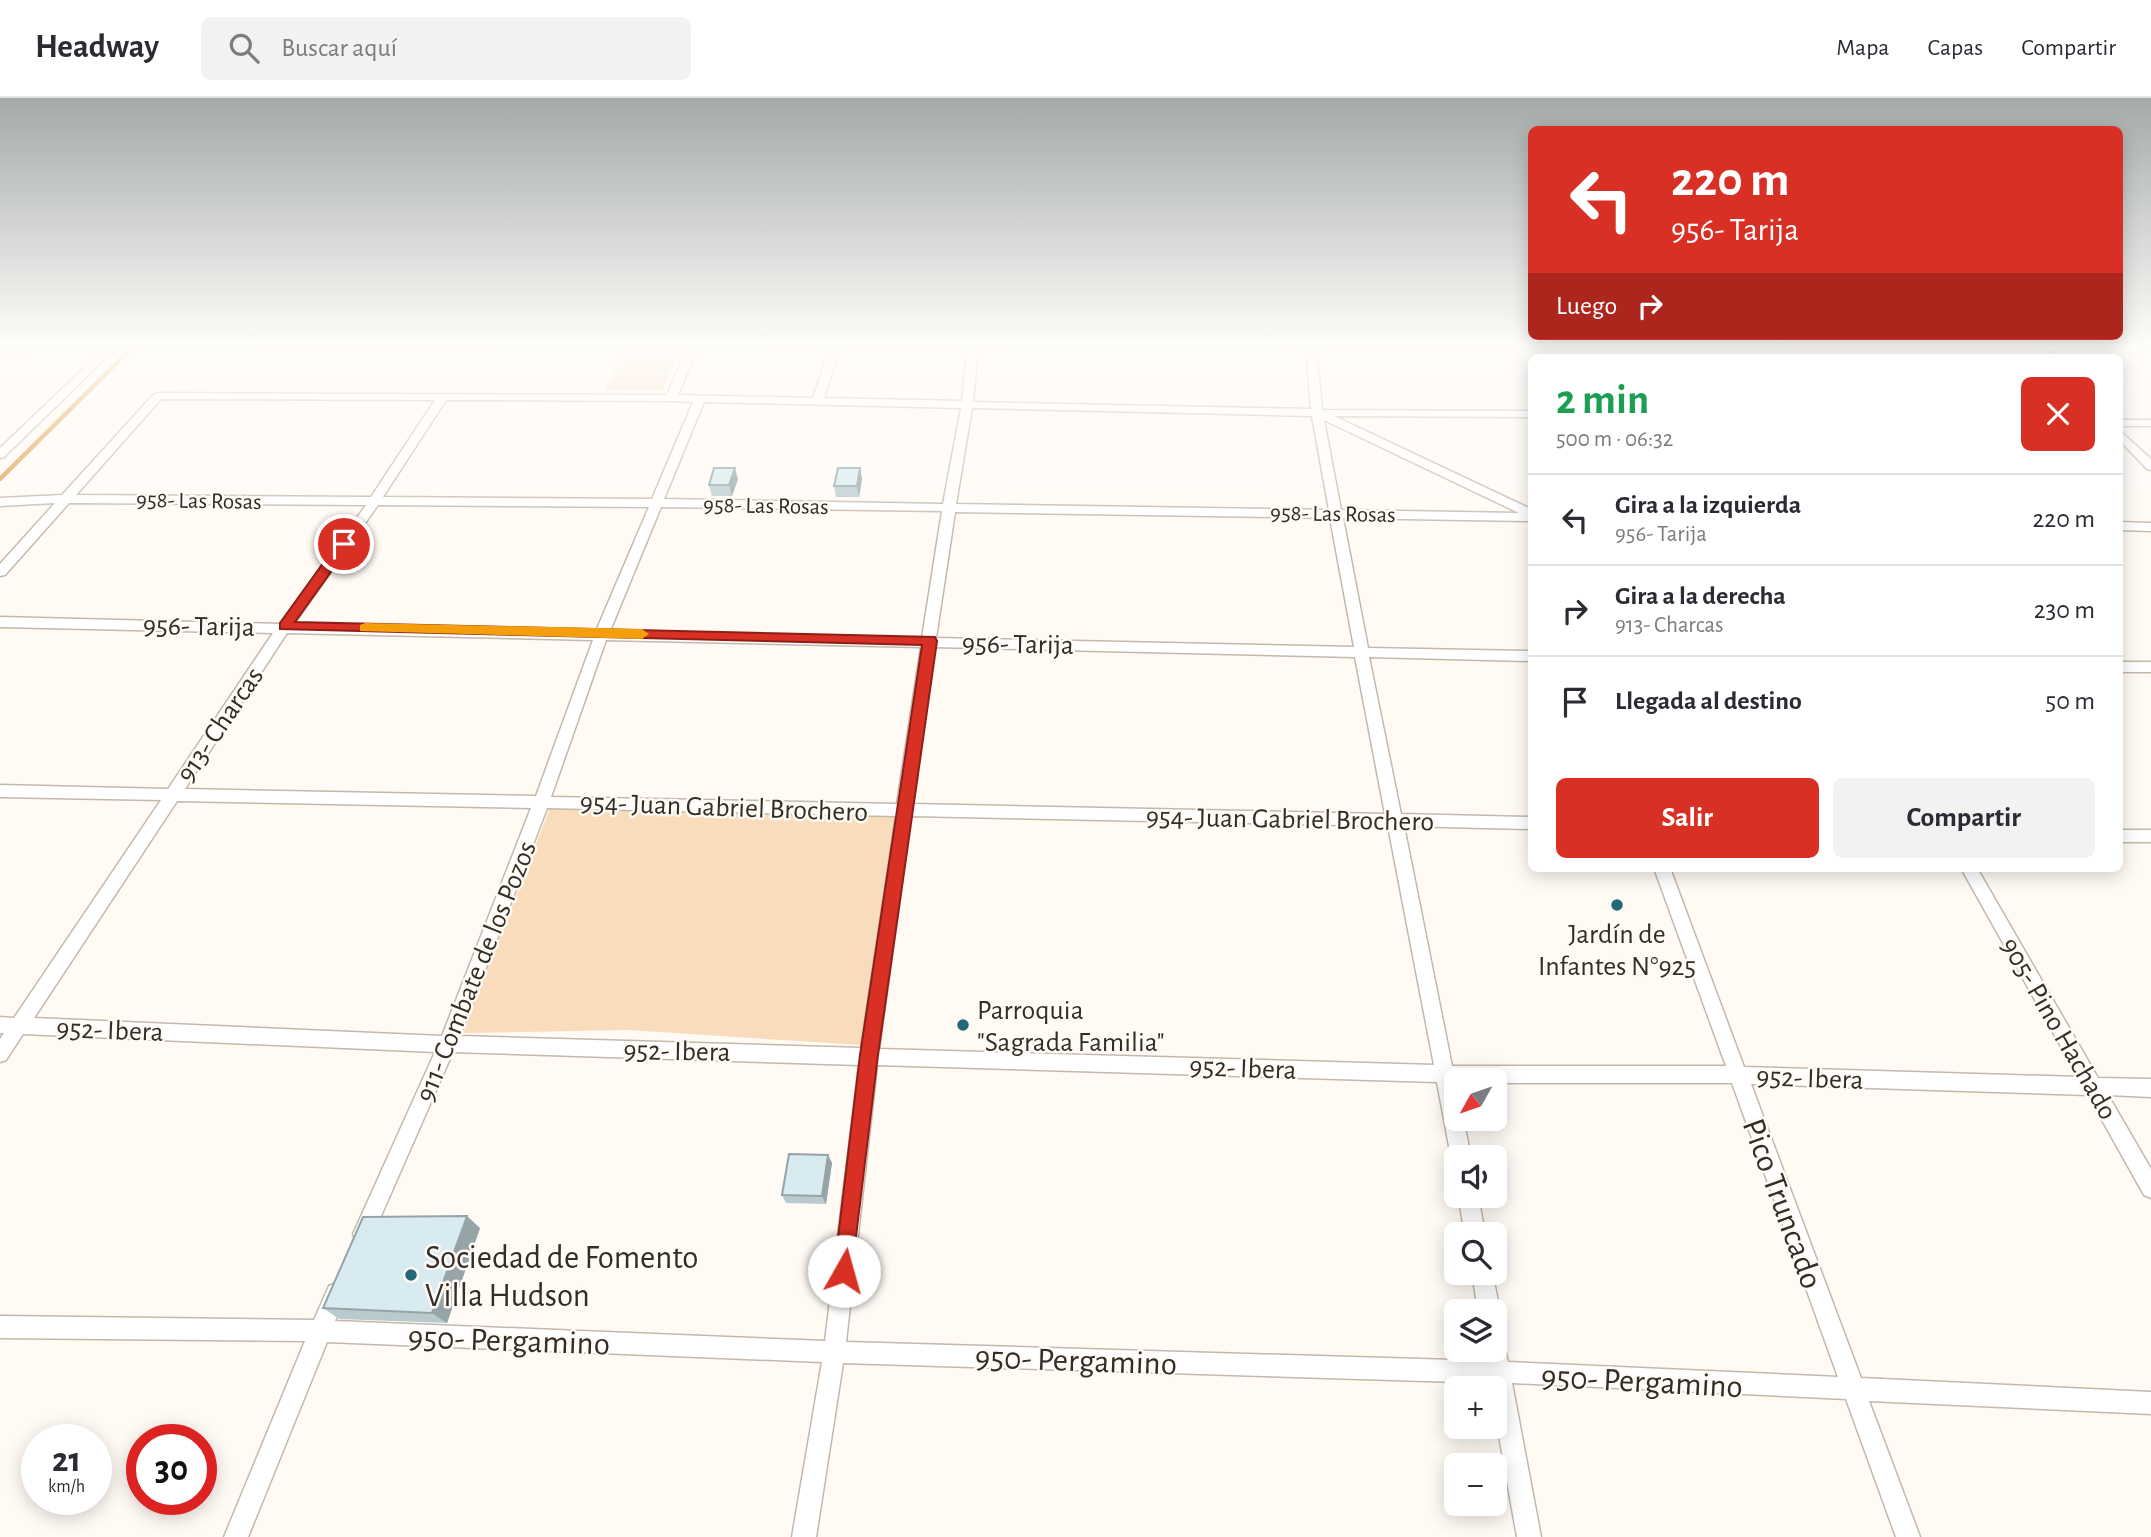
<!DOCTYPE html>
<html lang="es">
<meta charset="utf-8">
<style>
body{margin:0;font-family:"Alegreya Sans",sans-serif;background:#f2f2f3;color:#2b2b33;height:100vh;display:flex;flex-direction:column;font-size:26px;white-space:nowrap}
*{box-sizing:border-box;margin:0}
p{font-size:23px;color:#7c7c81}
.icon{flex:none;width:38px;height:38px;fill:none;stroke:currentColor;stroke-width:2;stroke-linecap:round;stroke-linejoin:round}
.map{position:relative;flex:1;overflow:hidden}
.drawer{position:absolute;left:1528px;top:256px;width:595px;height:518px;display:flex;flex-direction:column;background:#fff;border-radius:10px;box-shadow:0 4px 18px #0003}
.drawer>*{flex:none}
.top-card{position:absolute;left:1528px;top:28px;width:595px;height:214px;border-radius:10px;box-shadow:0 4px 18px #0003;background:#d93025;color:#fff;overflow:hidden}
.needle{width:46px;rotate:230deg}
.tools{position:absolute;left:1444px;top:970px;display:grid;gap:14px}
.tools a{display:grid;place-items:center;width:63px;height:63px;border-radius:10px;background:#fff;box-shadow:0 4px 18px #0003;font-size:35px}
.speed{position:absolute;left:21px;top:1326px;display:flex;gap:14px;font-size:35px;font-weight:700;text-align:center}
.speed>*{display:grid;place-content:center;width:91px;height:91px;border-radius:50%;background:#fff;box-shadow:0 4px 18px #0003;line-height:1}
.speed small{font-size:18px;font-weight:400}
.speed .limit{border:10px solid #d22;background:#fff;color:#111}
.pin{position:absolute;display:grid;place-items:center;width:60px;height:60px;color:#fff;margin:-30px;border:4px solid #fff;border-radius:50%;box-shadow:0 2px 7px #0007}
.me{position:absolute;width:77px;margin:-38px;rotate:7deg;stroke-linejoin:round;filter:drop-shadow(0 0 5px #0008)}
.turn{display:flex;align-items:center;gap:24px;height:147px;padding:0 28px;font-size:32px}
.turn .icon{width:91px;height:91px;stroke-width:2.5}
.turn b{display:block;font-size:49px;line-height:60px}
.then{display:flex;align-items:center;height:66px;padding:0 28px;background:#0003;gap:14px;font-size:26px}
.round{display:grid;place-items:center;flex:none;width:74px;height:74px;border-radius:10px;background:#f2f2f3}
.head{display:flex;align-items:center;justify-content:space-between;height:119px;padding:0 28px}
h1{font-size:42px;font-weight:700;line-height:52px;color:#1e9e55}
.cta{display:flex;gap:14px;margin-top:auto;padding:14px 28px}
.cta a{flex:1;height:80px;border-radius:10px;background:#d93025;color:#fff;font-size:28px;font-weight:700;line-height:80px;text-align:center}
.cta a+a{background:#f2f2f3;color:#2b2b33}
ul{padding:0;list-style:none}
li{display:flex;align-items:center;gap:21px;height:91px;padding:0 28px;border-top:2px solid #e1e1e2}
li div{flex:1}
li b{display:block;font-size:26px}
li em{font-style:normal}
header{display:flex;align-items:center;gap:42px;box-sizing:border-box;height:98px;padding:0 35px;background:#fff;border-bottom:2px solid #e1e1e2}
header strong{font-size:33px}
nav{display:flex;gap:38px;margin-inline-start:auto;font-size:24px}
.search{width:490px;height:63px;background:#f2f2f3;display:flex;align-items:center;gap:18px;box-sizing:border-box;padding:0 24px;border-radius:10px;color:#7c7c81;font-size:26px}
.map>svg:first-child{display:block}
.green{fill:#f9dcbc}
.lines{fill:none;stroke-linecap:round;stroke-linejoin:round}
.stream{stroke:#dd9c47;stroke-width:4.5}
.minor-casing{stroke:#c4b8ab;stroke-width:3}
.minor{fill:#fff;fill-rule:evenodd}
.wall{fill:#b9cace}
.shaded-wall{fill:#96a4a8}
.building{fill:#d7ebf0;stroke:#96a4a8;stroke-width:2}
.route{fill:#d93025;stroke:#8d1f18;stroke-width:2}
.slow{fill:#f59e0b}
.poi-dot{fill:#226878;stroke:#fffaf4;stroke-width:2.5}
.labels{text-anchor:middle;stroke-width:5;stroke-linejoin:round;paint-order:stroke}
.far-street-label{font-size:23px;fill:#312d28;stroke:#fffaf4}
.street-label{font-size:28px;fill:#312d28;stroke:#fffaf4}
.poi-label{font-size:28px;fill:#312d28;stroke:#fffaf4}
.near-street-label{font-size:33px;fill:#312d28;stroke:#fffaf4}
.near-poi-label{font-size:33px;fill:#312d28;stroke:#fffaf4;text-anchor:start}
</style>
<header>
<strong>Headway</strong>
<div class="search"><svg class="icon" aria-label="search" viewBox="0 0 24 24"><circle cx="10" cy="10" r="6"/><path d="M15 15l6 6"/></svg>Buscar aquí</div>
<nav><a>Mapa</a><a>Capas</a><a>Compartir</a></nav>
</header>
<div class="map">
<svg width="2151" height="1439" viewBox="0 0 2151 1439">
<rect width="100%" height="100%" fill="#fffaf4"/>
<!-- green -->
<g class="green">
<polygon points="626,249 683,249 662,292 604,292"/>
<polygon points="550,710 896,719 861,947 628,932 463,935"/>
</g>
<g class="lines">
<!-- stream -->
<polyline class="stream" points="0,381 133,249"/>
<defs>
<g id="minor">
<polygon points="0,249 74,249 69,252 0,253"/>
<polygon points="106,249 117,249 4,359 0,360 0,350"/>
<path d="M688 249H698L678 297 813 300 830 249H840L824 300 962 303 968 249H978L973 304 1311 311 1306 249H1316L1322 312 1531 313V319L1334 318 1531 411V423L1343 420 1368 550 1531 553V563L1369 559 1401 716 1531 719V731L1404 728 1452 968H1726L1654 770H1670L1744 969 2078 979 1961 770H1977L2098 980 2151 981V999L2108 997 2151 1071V1100L2144 1097 2088 997 1751 986 1861 1280 2151 1294V1316L1869 1303 1920 1439H1896L1846 1301 1512 1285 1541 1439H1517L1494 1310V1290H1491L1490 1285 843 1265 816 1439H792L822 1264 327 1244 248 1439H224L305 1243 0 1240V1218L314 1222 329 1188 336 1185 343 1188 346 1195 335 1223 825 1243 859 967 453 954 370 1143 363 1146 356 1143 353 1136 435 954 23 936 6 962 0 964V941L4 935H0V919L14 920 161 702 0 699V687L168 691 273 535 0 529V519L280 526 366 407 69 405 5 477 0 478V466L55 405 0 408V400L62 397 154 296 158 295 667 297ZM161 301 435 302 371 399 76 397ZM446 302 671 303 693 304 652 401 383 399ZM704 304 961 310 943 406 664 401ZM972 310 1312 318 1329 412 956 406ZM1324 322 1519 415 1341 412ZM378 407 649 409 596 533 294 526ZM661 409 942 413 922 540 610 533ZM955 414 1330 420 1354 549 936 540ZM287 535 593 542 536 698 185 691ZM606 542 921 549 897 706 551 699ZM935 549 1355 559 1385 716 913 706ZM177 703 531 710 442 938 34 920ZM547 710 896 718 861 950 460 938ZM911 718 1388 728 1434 967 879 951ZM877 967 1437 984 1451 1059 1456 1066V1059H1471L1463 1020H1456V982H1494V985H1732L1838 1279 1508 1264 1502 1238 1494 1235V1251H1484L1486 1263 846 1244Z"/>
<polygon points="1674,249 1684,249 1690,259 1680,259"/>
<polygon points="2033,249 2044,249 2052,259 2041,259"/>
<rect x="2119" y="322" width="32" height="6"/>
<polygon points="2119,332 2151,361 2151,372 2147,371 2119,342"/>
<polygon points="2119,424 2151,425 2151,433 2119,432"/>
<rect x="2119" y="564" width="32" height="10"/>
<rect x="2119" y="732" width="32" height="12"/>
<polygon points="1458,1097 1478,1097 1485,1136 1465,1136"/>
<polygon points="1472,1174 1492,1174 1500,1213 1496,1220 1494,1221 1494,1213 1478,1213"/>
</g>
</defs>
<!-- minor casing -->
<use href="#minor" class="minor-casing"/>
<!-- minor -->
<use href="#minor" class="minor"/>
</g>
<!-- wall -->
<g class="wall">
<polygon points="860,370 862,381 859,399 836,399 834,388"/>
<polygon points="738,381 732,398 712,398 709,387"/>
<polygon points="828,1057 832,1065 826,1106 786,1105 782,1097"/>
<polygon points="480,1130 447,1225 339,1221 323,1210"/>
</g>
<!-- shaded-wall -->
<g class="shaded-wall">
<polygon points="735,370 738,381 732,398 729,387"/>
<polygon points="860,370 862,381 859,399 857,388"/>
<polygon points="828,1057 832,1065 826,1106 822,1098"/>
<polygon points="467,1118 480,1130 447,1225 432,1215"/>
</g>
<!-- building -->
<g class="building">
<polygon points="714,370 735,370 729,387 709,387"/>
<polygon points="838,370 860,370 857,388 834,388"/>
<polygon points="789,1056 828,1057 822,1098 782,1097"/>
<polygon points="467,1118 432,1215 323,1210 363,1119"/>
</g>
<!-- sky -->
<linearGradient id="sky" x2="0" y2="1"><stop stop-color="#a3aaa8"/><stop offset="0.55" stop-color="#fffdfa"/><stop offset="1" stop-color="#fffdfa" stop-opacity="0"/></linearGradient>
<rect width="2151" height="450" fill="url(#sky)"/>
<!-- route -->
<polygon class="route" points="344,441 351,446 295,524 935,539 937,543 878,957 851,1180 844,1183 837,1180 834,1173 860,957 922,547 280,531 280,525 339,443"/>
<!-- slow -->
<polygon class="slow" points="365,525 642,531 649,536 642,541 360,533 360,527"/>
<!-- markers -->
<g class="poi-dot">
<circle cx="1617" cy="807" r="7"/>
<circle cx="963" cy="927" r="7"/>
<circle cx="411" cy="1177" r="7"/>
</g>
<g class="labels">
<!-- far-street labels -->
<g class="far-street-label">
<text transform="translate(199 402) rotate(1)" y="8">958- Las Rosas</text>
<text transform="translate(766 407) rotate(1)" y="8">958- Las Rosas</text>
<text transform="translate(1333 415) rotate(1)" y="8">958- Las Rosas</text>
</g>
<!-- street labels -->
<g class="street-label">
<text transform="translate(199 527) rotate(1)" y="10">956- Tarija</text>
<text transform="translate(1018 545) rotate(1)" y="10">956- Tarija</text>
<text transform="translate(219 626) rotate(-56)" y="10">913- Charcas</text>
<text transform="translate(724 708) rotate(2)" y="10">954- Juan Gabriel Brochero</text>
<text transform="translate(1290 720) rotate(1)" y="10">954- Juan Gabriel Brochero</text>
<text transform="translate(475 873) rotate(-68)" y="10">911- Combate de los Pozos</text>
<text transform="translate(2060 930) rotate(60)" y="10">905- Pino Hachado</text>
<text transform="translate(110 931) rotate(2)" y="10">952- Ibera</text>
<text transform="translate(677 952) rotate(1)" y="10">952- Ibera</text>
<text transform="translate(1243 969) rotate(2)" y="10">952- Ibera</text>
<text transform="translate(1810 979) rotate(2)" y="10">952- Ibera</text>
</g>
<!-- poi labels -->
<g class="poi-label">
<text x="1617" y="845">Jardín de<tspan x="1617" dy="32">Infantes N°925</tspan></text>
<text x="977" y="921" text-anchor="start">Parroquia<tspan x="977" dy="32">"Sagrada Familia"</tspan></text>
</g>
<!-- near-street labels -->
<g class="near-street-label">
<text transform="translate(1784 1105) rotate(70)" y="12">Pico Truncado</text>
<text transform="translate(509 1241) rotate(2)" y="12">950- Pergamino</text>
<text transform="translate(1076 1261) rotate(2)" y="12">950- Pergamino</text>
<text transform="translate(1642 1282) rotate(3)" y="12">950- Pergamino</text>
</g>
<!-- near-poi labels -->
<g class="near-poi-label">
<text x="425" y="1170">Sociedad de Fomento<tspan x="425" dy="38">Villa Hudson</tspan></text>
</g>
</g>
</svg>
<div class="tools">
<a><svg class="needle" viewBox="-14 -14 28 28"><path d="M0-13l5 13h-10z" fill="#e53935"/><path d="M0 13l5-13h-10z" fill="#7c7c81"/></svg></a>
<a><svg class="icon" aria-label="sound" viewBox="0 0 24 24"><path d="M4 9h4l5-4v14l-5-4H4zM17 9q2 3 0 6"/></svg></a>
<a><svg class="icon" aria-label="search" viewBox="0 0 24 24"><circle cx="10" cy="10" r="6"/><path d="M15 15l6 6"/></svg></a>
<a><svg class="icon" aria-label="layers" viewBox="0 0 24 24"><path d="M12 4l9 5-9 5-9-5zM3 14l9 5 9-5"/></svg></a>
<a>+</a>
<a>−</a>
</div>
<div class="speed"><div>21<small>km/h</small></div><div class="limit">30</div></div>
<div class="pin" style="left:344px;top:446px;background:#d93025"><svg class="icon" aria-label="arrive" viewBox="0 0 24 24"><path d="M6 21V4h12l-3 4 3 4H6"/></svg></div>
<svg class="me" style="left:844px;top:1173px" viewBox="-20 -20 40 40"><circle r="19" fill="#fff"/><path d="M0-13L10 11 0 6-10 11z" fill="#d93025"/></svg>
<div class="top-card">
<div class="turn"><svg class="icon" aria-label="left" viewBox="0 0 24 24"><path d="M17 20v-9H6M10 6l-5 5 5 5"/></svg><div><b>220 m</b>956- Tarija</div></div>
<div class="then">Luego<svg class="icon" aria-label="right" viewBox="0 0 24 24"><path d="M7 20v-9h11M14 6l5 5-5 5"/></svg></div>
</div>
<section class="drawer">
<div class="head"><div><h1>2 min</h1><p>500 m · 06:32</p></div><a class="round" style="background:#d93025;color:#fff"><svg class="icon" aria-label="close" viewBox="0 0 24 24"><path d="M6 6l12 12M18 6L6 18"/></svg></a></div>
<ul>
<li><svg class="icon" aria-label="left" viewBox="0 0 24 24"><path d="M17 20v-9H6M10 6l-5 5 5 5"/></svg><div><b>Gira a la izquierda</b><p>956- Tarija</p></div><em>220 m</em></li>
<li><svg class="icon" aria-label="right" viewBox="0 0 24 24"><path d="M7 20v-9h11M14 6l5 5-5 5"/></svg><div><b>Gira a la derecha</b><p>913- Charcas</p></div><em>230 m</em></li>
<li><svg class="icon" aria-label="arrive" viewBox="0 0 24 24"><path d="M6 21V4h12l-3 4 3 4H6"/></svg><div><b>Llegada al destino</b></div><em>50 m</em></li>
</ul>
<div class="cta"><a>Salir</a><a>Compartir</a></div>
</section>
</div>
